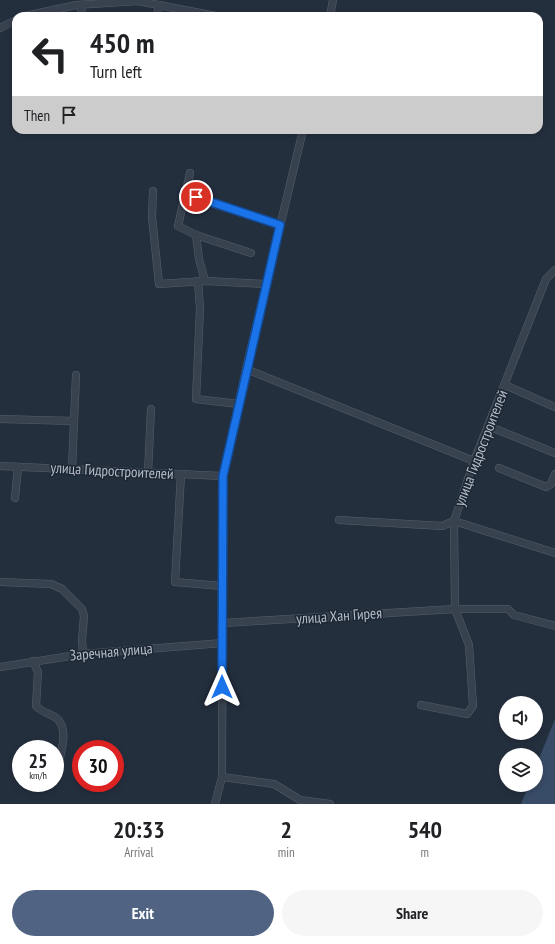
<!DOCTYPE html>
<meta charset="utf-8">
<style>
body{margin:0;font-family:"PT Sans Narrow",sans-serif;background:#f6f6f6;color:#202124;height:100vh;display:flex;flex-direction:column;font-size:15px;white-space:nowrap}
*{box-sizing:border-box;margin:0}
p{font-size:13px;color:#757577}
.icon{flex:none;width:22px;height:22px;fill:none;stroke:currentColor;stroke-width:2;stroke-linecap:round;stroke-linejoin:round}
.map{position:relative;height:804px;overflow:hidden}
.sheet{display:flex;flex-direction:column;background:#fff;flex:1}
.sheet>*{flex:none}
.guide{position:absolute;left:12px;top:12px;width:531px;height:122px;border-radius:12px;box-shadow:0 2px 6px #0003;background:#fff;color:#202124;overflow:hidden}
.controls{position:absolute;left:499px;top:696px;display:grid;gap:8px}
.controls a{display:grid;place-items:center;width:44px;height:44px;border-radius:50%;background:#fff;box-shadow:0 2px 6px #0003;font-size:20px}
.speed{position:absolute;left:12px;top:740px;display:flex;gap:8px;font-size:20px;font-weight:700;text-align:center}
.speed>*{display:grid;place-content:center;width:52px;height:52px;border-radius:50%;background:#fff;box-shadow:0 2px 6px #0003;line-height:1}
.speed small{font-size:10px;font-weight:400}
.speed .limit{border:6px solid #d22;background:#fff;color:#111}
.pin{position:absolute;display:grid;place-items:center;width:34px;height:34px;color:#fff;margin:-17px;border:2px solid #fff;border-radius:50%;box-shadow:0 1px 4px #0007}
.me{position:absolute;width:44px;margin:-22px;rotate:0deg;stroke-linejoin:round;filter:drop-shadow(0 0 3px #0008)}
.turn{display:flex;align-items:center;gap:14px;height:84px;padding:0 12px;font-size:18px}
.turn .icon{width:52px;height:52px;stroke-width:2.5}
.turn b{display:block;font-size:28px;line-height:34px}
.then{display:flex;align-items:center;height:38px;padding:0 12px;background:#0003;gap:8px;font-size:15px}
.eta{display:flex;justify-content:space-evenly;align-items:center;height:68px;text-align:center}
.eta b{font-size:24px;font-weight:700;line-height:28px}
.button{display:flex;gap:8px;margin-top:auto;padding:8px 12px}
.button a{flex:1;height:46px;border-radius:24px;background:#506383;color:#fff;font-size:16px;font-weight:700;line-height:46px;text-align:center}
.button a+a{background:#f6f6f6;color:#202124}
.map>svg:first-child{display:block}
.water{fill:#394c67}
.lines{fill:none;stroke-linecap:round;stroke-linejoin:round}
.minor-casing{stroke:#565f6c;stroke-width:8}
.minor{stroke:#38414e;stroke-width:7}
.route-casing{stroke:#114b97;stroke-width:10}
.route{stroke:#1a73e8;stroke-width:7}
.labels{text-anchor:middle;stroke-width:3;stroke-linejoin:round;paint-order:stroke}
.street-label{font-size:15px;fill:#b4bcc9;stroke:#1d2633}
</style>
<div class="map">
<svg width="555" height="804" viewBox="0 0 555 804">
<rect width="100%" height="100%" fill="#242f3e"/>
<!-- water -->
<polygon class="water" points="555,719 555,804 521,804 529,785 536,785 536,766"/>
<g class="lines">
<defs>
<g id="minor">
<polyline points="81,5 82,16"/>
<polyline points="25,16 76,5 138,1 216,16"/>
<polyline points="157,16 159,5"/>
<polyline points="330,16 333,0"/>
<polyline points="0,28 16,20"/>
<polyline points="190,173 178,226 196,235 251,253"/>
<polyline points="153,191 152,217 159,284 205,281 266,284"/>
<polyline points="186,195 280,225"/>
<polyline points="196,235 199,259 205,281"/>
<polyline points="198,281 200,308 196,399 238,404"/>
<polyline points="246,369 474,461"/>
<polyline points="505,385 555,407"/>
<polyline points="0,419 74,421"/>
<polyline points="488,426 555,453"/>
<polyline points="0,466 223,476"/>
<polyline points="499,468 546,487 551,484 555,474"/>
<polyline points="72,469 76,375"/>
<polyline points="148,473 151,409"/>
<polyline points="181,474 175,582 222,586"/>
<polyline points="15,498 18,467"/>
<polyline points="339,520 442,526 454,521"/>
<polyline points="454,521 555,553"/>
<polyline points="0,582 51,584 62,589 82,609 84,616 82,640 83,654"/>
<polyline points="223,623 455,609 508,609 514,615 555,626"/>
<path d="M33 661 38 672 36 706C42 712 48 713 55 717 70 727 61 752 58 765"/>
<polyline points="0,667 83,654 223,643"/>
<polyline points="421,705 467,714 473,706 469,645 455,609 454,521 474,461 546,279 555,270"/>
<polyline points="222,777 274,784 300,800 330,804"/>
<polyline points="215,804 222,777 223,476 246,369 303,130"/>
</g>
</defs>
<!-- minor casing -->
<use href="#minor" class="minor-casing"/>
<!-- minor -->
<use href="#minor" class="minor"/>
</g>
<g class="lines">
<defs>
<polyline id="route" points="196,197 280,225 223,476 222,687"/>
</defs>
<!-- route casing -->
<use href="#route" class="route-casing"/>
<!-- route -->
<use href="#route" class="route"/>
</g>
<g class="labels">
<!-- street labels -->
<g class="street-label">
<text transform="translate(481 448) rotate(-69)" y="5">улица Гидростроителей</text>
<text transform="translate(112 471) rotate(3)" y="5">улица Гидростроителей</text>
<text transform="translate(339 616) rotate(-4)" y="5">улица Хан Гирея</text>
<text transform="translate(111 652) rotate(-5)" y="5">Заречная улица</text>
</g>
</g>
</svg>
<div class="controls">
<a><svg class="icon" aria-label="sound" viewBox="0 0 24 24"><path d="M4 9h4l5-4v14l-5-4H4zM17 9q2 3 0 6"/></svg></a>
<a><svg class="icon" aria-label="layers" viewBox="0 0 24 24"><path d="M12 4l9 5-9 5-9-5zM3 14l9 5 9-5"/></svg></a>
</div>
<div class="speed"><div>25<small>km/h</small></div><div class="limit">30</div></div>
<div class="pin" style="left:196px;top:197px;background:#d93025"><svg class="icon" aria-label="arrive" viewBox="0 0 24 24"><path d="M6 21V4h12l-3 4 3 4H6"/></svg></div>
<svg class="me" style="left:222px;top:687px" viewBox="-20 -20 40 40"><path d="M0-17L14 15 0 8-14 15z" fill="#1a73e8" stroke="#fff" stroke-width="4"/></svg>
<div class="guide">
<div class="turn"><svg class="icon" aria-label="left" viewBox="0 0 24 24"><path d="M17 20v-9H6M10 6l-5 5 5 5"/></svg><div><b>450 m</b>Turn left</div></div>
<div class="then">Then<svg class="icon" aria-label="arrive" viewBox="0 0 24 24"><path d="M6 21V4h12l-3 4 3 4H6"/></svg></div>
</div>
</div>
<section class="sheet">
<div class="eta">
<div><b>20:33</b><p>Arrival</p></div>
<div><b>2</b><p>min</p></div>
<div><b>540</b><p>m</p></div>
</div>
<div class="button"><a>Exit</a><a>Share</a></div>
</section>
